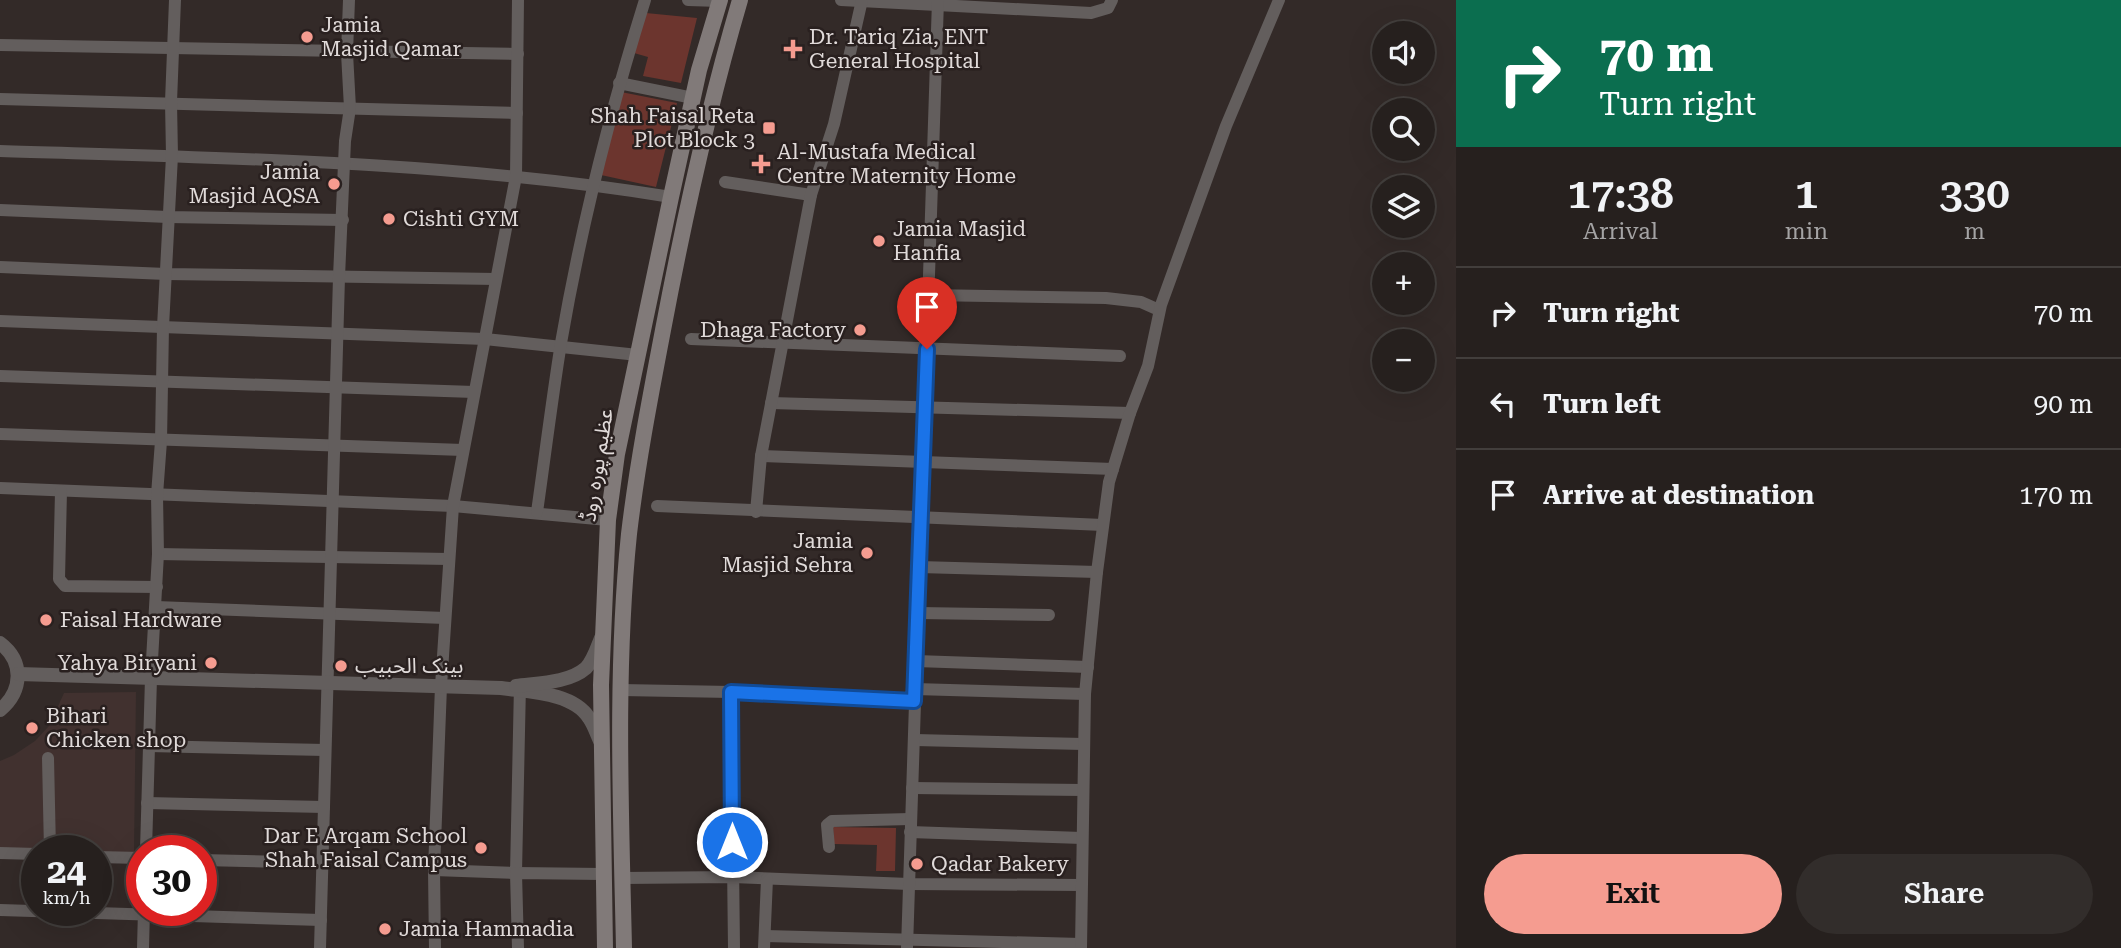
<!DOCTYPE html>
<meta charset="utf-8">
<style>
body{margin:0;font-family:"Roboto Serif","Noto Sans Arabic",serif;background:#322d2b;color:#f1f3f6;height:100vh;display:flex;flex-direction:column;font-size:26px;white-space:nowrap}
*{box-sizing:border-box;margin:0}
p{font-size:23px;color:#a4a3a4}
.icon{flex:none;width:38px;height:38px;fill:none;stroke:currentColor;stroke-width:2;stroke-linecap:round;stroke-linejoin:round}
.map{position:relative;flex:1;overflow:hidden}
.details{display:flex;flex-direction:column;background:#26201e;width:665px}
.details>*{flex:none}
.banner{background:#0b6e4f;color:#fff;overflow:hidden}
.tools{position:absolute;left:1372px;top:21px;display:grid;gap:14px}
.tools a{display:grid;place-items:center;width:63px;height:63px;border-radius:50%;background:#26201e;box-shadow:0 7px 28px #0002,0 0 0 2px #423e3c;font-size:35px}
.speed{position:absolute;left:21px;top:835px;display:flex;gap:14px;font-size:35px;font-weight:700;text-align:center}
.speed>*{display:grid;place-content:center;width:91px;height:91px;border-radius:50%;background:#26201e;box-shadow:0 7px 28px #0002,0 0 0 2px #423e3c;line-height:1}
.speed small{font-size:18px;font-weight:400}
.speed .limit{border:10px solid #d22;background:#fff;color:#111}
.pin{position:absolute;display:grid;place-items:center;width:60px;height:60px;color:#fff;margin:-72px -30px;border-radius:50% 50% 50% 0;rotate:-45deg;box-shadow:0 0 7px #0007}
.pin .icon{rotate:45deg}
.me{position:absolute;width:77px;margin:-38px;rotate:0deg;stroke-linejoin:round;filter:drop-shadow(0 0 5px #0008)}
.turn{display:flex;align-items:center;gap:24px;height:147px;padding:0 28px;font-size:32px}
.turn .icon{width:91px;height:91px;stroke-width:2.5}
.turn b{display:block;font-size:49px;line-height:60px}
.eta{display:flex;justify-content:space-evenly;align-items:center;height:119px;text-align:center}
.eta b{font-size:42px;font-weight:600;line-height:49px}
.action{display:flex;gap:14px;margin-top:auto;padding:14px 28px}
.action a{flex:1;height:80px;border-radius:42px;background:#f59c90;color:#111;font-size:28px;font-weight:600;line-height:80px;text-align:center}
.action a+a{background:#322d2b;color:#f1f3f6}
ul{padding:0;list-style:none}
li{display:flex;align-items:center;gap:21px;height:91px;padding:0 28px;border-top:2px solid #423e3c}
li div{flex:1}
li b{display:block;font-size:26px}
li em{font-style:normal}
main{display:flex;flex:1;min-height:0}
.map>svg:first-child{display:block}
.built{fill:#41312f}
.green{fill:#6c352e}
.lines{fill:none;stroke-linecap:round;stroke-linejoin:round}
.minor{stroke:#635e5d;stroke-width:12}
.tertiary{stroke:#635e5d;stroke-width:14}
.secondary{stroke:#817a79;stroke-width:16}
.route-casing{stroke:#114b97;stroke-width:18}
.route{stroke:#1a73e8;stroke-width:12}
.poi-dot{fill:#f59c90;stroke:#29201f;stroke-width:2.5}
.labels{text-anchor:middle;stroke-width:5;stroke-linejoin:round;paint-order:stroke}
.poi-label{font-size:21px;fill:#e0dad9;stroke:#29201f;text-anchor:start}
.street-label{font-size:21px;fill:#e0dad9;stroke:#29201f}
</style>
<main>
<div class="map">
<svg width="1456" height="948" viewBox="0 0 1456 948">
<rect width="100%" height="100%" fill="#332a28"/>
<!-- built -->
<polygon class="built" points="136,692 134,853 0,849 0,761 14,755 35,741 49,726 64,693"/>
<!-- green -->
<g class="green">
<polygon points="646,13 697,18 681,83 643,76 648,57 634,53"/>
<polygon points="621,92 677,103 656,187 601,175"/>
<polygon points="833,827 896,828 895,871 876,871 877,845 834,844"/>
</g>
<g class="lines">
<!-- minor -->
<g class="minor">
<polyline points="688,0 720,1"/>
<polyline points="841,0 1091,13 1108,8 1112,0"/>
<polyline points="0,45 518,54"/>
<polyline points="619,83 693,98"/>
<polyline points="0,99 517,113"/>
<path d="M0 151C224 158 450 161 671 197"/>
<polyline points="725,182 811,195"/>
<polyline points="0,210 168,217 343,220"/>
<polyline points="0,267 166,274 496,279"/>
<polyline points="928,295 1106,298 1141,302 1159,310"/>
<polyline points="0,321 485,339 638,355"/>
<polyline points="691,339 1120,356"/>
<polyline points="0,376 474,392"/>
<polyline points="771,403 1130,413"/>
<polyline points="0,434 463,450"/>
<polyline points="761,456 1113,469"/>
<polyline points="0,488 453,506 608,520"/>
<polyline points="61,491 59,579 65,586 157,587"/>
<polyline points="657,506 1103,525"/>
<path d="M537 512C545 456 552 399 561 343 581 227 610 112 645 0"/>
<polyline points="756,512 761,456 811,195 834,124 862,0"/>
<polyline points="158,554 449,559"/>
<polyline points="919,567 1097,572"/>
<polyline points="156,607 445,618"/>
<polyline points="918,613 1049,615"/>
<polyline points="916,661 1088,667"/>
<polyline points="915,689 1085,694"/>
<polyline points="621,690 731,692 914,701"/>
<polyline points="731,692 734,948"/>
<polyline points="915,740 1084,744"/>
<polyline points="149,746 325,750"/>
<polyline points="48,758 50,850"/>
<polyline points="912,788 1083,790"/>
<polyline points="147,803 324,807"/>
<polyline points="910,832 1082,838"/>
<polyline points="829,847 827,825 832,821 910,819"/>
<polyline points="146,850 151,678 158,554 157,495 161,441 163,327 172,156 171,102 175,0"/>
<polyline points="0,853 37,854"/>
<polyline points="96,857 142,858"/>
<polyline points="201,860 322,863"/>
<polyline points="434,870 516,873 520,685"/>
<polyline points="622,878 733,877 909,884 1081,885"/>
<polyline points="0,910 321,920"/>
<polyline points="765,936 1081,944"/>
<polyline points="143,948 144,910"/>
<polyline points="320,948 339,277 345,141 350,108 347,53 349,0"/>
<polyline points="435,948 434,870 441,686 453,506 516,176 518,0"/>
<polyline points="518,948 516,873 603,874"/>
<polyline points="764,948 767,879"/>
<polyline points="907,948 938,0"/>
<polyline points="1081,948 1085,694 1097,572 1109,482 1130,413 1148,366 1161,305 1226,126 1279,0"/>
</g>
<!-- tertiary -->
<g class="tertiary">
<path d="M0 643C24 661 23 691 0 710"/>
<path d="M18 674 501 688C528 692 573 692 589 718 594 725 597 735 601 743"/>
<path d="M516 686C538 683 569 683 586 668 593 661 597 648 601 638"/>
</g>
<!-- secondary -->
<g class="secondary">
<polyline points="605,948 601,685 608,520 617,454 671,197 699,70 720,0"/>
<path d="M624 948C621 811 615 671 629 534 637 466 650 398 663 330 684 219 708 109 740 0"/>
</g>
</g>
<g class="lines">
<defs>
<polyline id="route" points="732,842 731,692 914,701 927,349"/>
</defs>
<!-- route casing -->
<use href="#route" class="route-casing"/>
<!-- route -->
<use href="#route" class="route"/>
</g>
<!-- markers -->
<g class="poi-dot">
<circle cx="307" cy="37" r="7"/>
<path d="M789.5 38.5h7v7h7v7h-7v7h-7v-7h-7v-7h7z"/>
<rect x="762" y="121" width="14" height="14" rx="3.5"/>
<path d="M757.5 153.5h7v7h7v7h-7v7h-7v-7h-7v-7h7z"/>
<circle cx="334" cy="184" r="7"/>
<circle cx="389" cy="219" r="7"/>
<circle cx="879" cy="241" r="7"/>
<circle cx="860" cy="330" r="7"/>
<circle cx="867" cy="553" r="7"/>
<circle cx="46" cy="620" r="7"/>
<circle cx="211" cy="663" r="7"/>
<circle cx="341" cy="666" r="7"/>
<circle cx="32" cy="728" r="7"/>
<circle cx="481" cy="848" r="7"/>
<circle cx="917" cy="864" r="7"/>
<circle cx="385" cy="929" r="7"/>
</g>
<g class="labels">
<!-- poi labels -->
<g class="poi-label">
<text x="321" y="32">Jamia<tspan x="321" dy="24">Masjid Qamar</tspan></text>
<text x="809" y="44">Dr. Tariq Zia, ENT<tspan x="809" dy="24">General Hospital</tspan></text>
<text x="755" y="123" text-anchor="end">Shah Faisal Reta<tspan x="755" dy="24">Plot Block 3</tspan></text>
<text x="777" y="159">Al-Mustafa Medical<tspan x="777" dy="24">Centre Maternity Home</tspan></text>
<text x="320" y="179" text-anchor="end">Jamia<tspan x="320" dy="24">Masjid AQSA</tspan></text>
<text x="403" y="226">Cishti GYM</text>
<text x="893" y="236">Jamia Masjid<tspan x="893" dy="24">Hanfia</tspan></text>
<text x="846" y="337" text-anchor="end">Dhaga Factory</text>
<text x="853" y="548" text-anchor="end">Jamia<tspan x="853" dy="24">Masjid Sehra</tspan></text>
<text x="60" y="627">Faisal Hardware</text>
<text x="197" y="670" text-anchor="end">Yahya Biryani</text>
<text x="355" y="673">بينک الحبيب</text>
<text x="46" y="723">Bihari<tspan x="46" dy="24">Chicken shop</tspan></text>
<text x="467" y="843" text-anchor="end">Dar E Arqam School<tspan x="467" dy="24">Shah Faisal Campus</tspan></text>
<text x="931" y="871">Qadar Bakery</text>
<text x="399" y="936">Jamia Hammadia</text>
</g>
<!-- street labels -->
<g class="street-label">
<text transform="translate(597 465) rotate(-81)" y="7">عظیم پورہ روڈ</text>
</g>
</g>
</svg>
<div class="tools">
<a><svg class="icon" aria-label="sound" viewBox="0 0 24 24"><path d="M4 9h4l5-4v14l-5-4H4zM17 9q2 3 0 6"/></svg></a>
<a><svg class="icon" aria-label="search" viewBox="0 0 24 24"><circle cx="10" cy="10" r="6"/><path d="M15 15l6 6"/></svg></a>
<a><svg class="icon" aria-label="layers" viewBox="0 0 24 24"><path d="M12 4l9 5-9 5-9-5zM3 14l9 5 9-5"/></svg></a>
<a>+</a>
<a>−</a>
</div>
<div class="speed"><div>24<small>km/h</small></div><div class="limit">30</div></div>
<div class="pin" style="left:927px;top:349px;background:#d93025"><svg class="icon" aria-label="arrive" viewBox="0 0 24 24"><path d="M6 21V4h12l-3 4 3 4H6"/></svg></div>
<svg class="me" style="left:732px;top:842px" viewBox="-20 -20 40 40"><circle r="17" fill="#1a73e8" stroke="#fff" stroke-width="3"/><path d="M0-11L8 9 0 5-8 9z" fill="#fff"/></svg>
</div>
<section class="details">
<div class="banner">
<div class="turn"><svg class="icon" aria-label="right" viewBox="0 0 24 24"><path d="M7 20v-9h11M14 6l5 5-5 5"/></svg><div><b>70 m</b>Turn right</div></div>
</div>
<div class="eta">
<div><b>17:38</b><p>Arrival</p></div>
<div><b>1</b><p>min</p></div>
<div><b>330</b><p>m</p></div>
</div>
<ul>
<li><svg class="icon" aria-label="right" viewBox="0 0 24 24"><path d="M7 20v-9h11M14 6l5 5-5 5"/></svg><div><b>Turn right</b></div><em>70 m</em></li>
<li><svg class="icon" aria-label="left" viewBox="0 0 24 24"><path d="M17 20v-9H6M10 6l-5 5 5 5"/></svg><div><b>Turn left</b></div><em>90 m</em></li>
<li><svg class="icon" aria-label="arrive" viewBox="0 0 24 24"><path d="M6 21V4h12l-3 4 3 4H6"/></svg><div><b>Arrive at destination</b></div><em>170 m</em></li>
</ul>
<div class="action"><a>Exit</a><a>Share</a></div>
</section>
</main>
